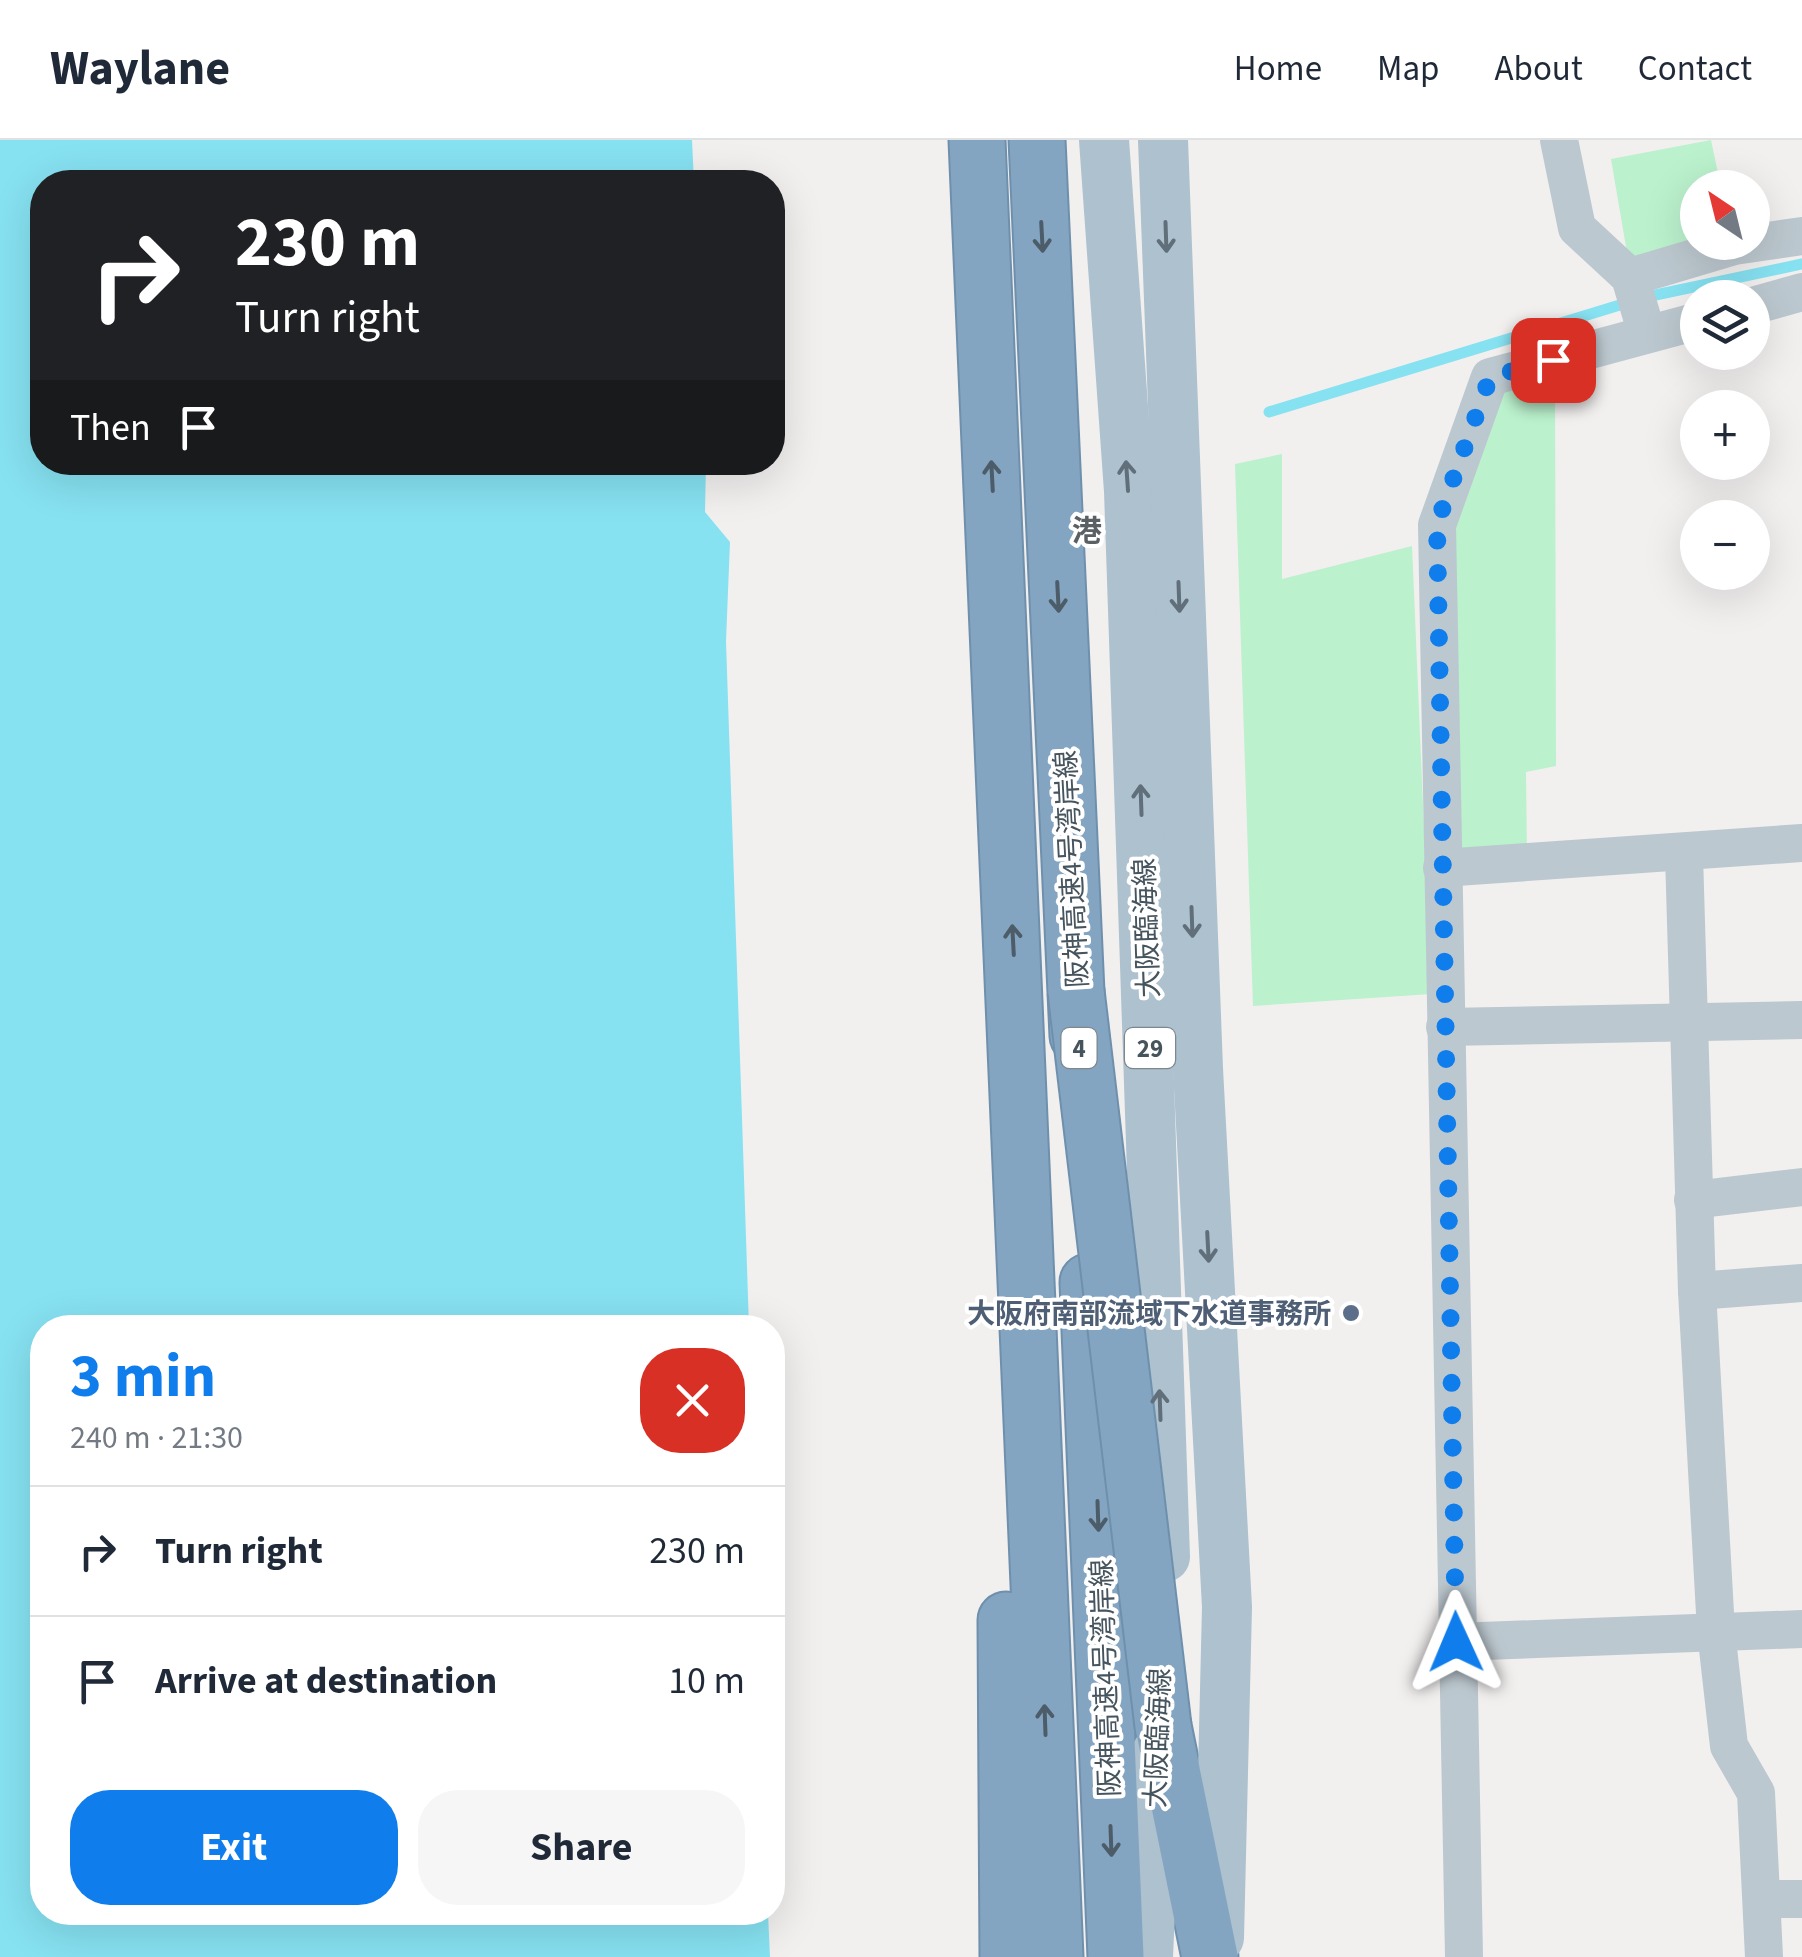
<!DOCTYPE html>
<meta charset="utf-8">
<style>
body{margin:0;font-family:"Source Sans 3","Noto Sans JP",sans-serif;background:#f6f6f7;color:#1f2937;height:100vh;display:flex;flex-direction:column;font-size:38px;white-space:nowrap}
*{box-sizing:border-box;margin:0}
p{font-size:32px;color:#747a83}
.icon{flex:none;width:55px;height:55px;fill:none;stroke:currentColor;stroke-width:2;stroke-linecap:round;stroke-linejoin:round}
.map{position:relative;flex:1;overflow:hidden}
.details{position:absolute;left:30px;top:1175px;width:755px;height:610px;display:flex;flex-direction:column;background:#fff;border-radius:40px;box-shadow:0 10px 40px #0002}
.details>*{flex:none}
.hud{position:absolute;left:30px;top:30px;width:755px;height:305px;border-radius:40px;box-shadow:0 10px 40px #0002;background:#202124;color:#fff;overflow:hidden}
.needle{width:65px;rotate:325deg}
.buttons{position:absolute;left:1680px;top:30px;display:grid;gap:20px}
.buttons a{display:grid;place-items:center;width:90px;height:90px;border-radius:50%;background:#fff;box-shadow:0 10px 40px #0002;font-size:50px}
.pin{position:absolute;display:grid;place-items:center;width:85px;height:85px;color:#fff;margin:-42px;border-radius:20px;box-shadow:0 5px 15px #0006}
.me{position:absolute;width:110px;margin:-55px;rotate:359deg;stroke-linejoin:round;filter:drop-shadow(0 0 8px #0008)}
.turn{display:flex;align-items:center;gap:35px;height:210px;padding:0 40px;font-size:45px}
.turn .icon{width:130px;height:130px;stroke-width:2.5}
.turn b{display:block;font-size:70px;line-height:85px}
.then{display:flex;align-items:center;height:95px;padding:0 40px;background:#0003;gap:20px;font-size:38px}
.round{display:grid;place-items:center;flex:none;width:105px;height:105px;border-radius:40px;background:#f6f6f7}
.overview{display:flex;align-items:center;justify-content:space-between;height:170px;padding:0 40px}
h1{font-size:60px;font-weight:700;line-height:75px;color:#0f7deb}
.action{display:flex;gap:20px;margin-top:auto;padding:20px 40px}
.action a{flex:1;height:115px;border-radius:40px;background:#0f7deb;color:#fff;font-size:40px;font-weight:700;line-height:115px;text-align:center}
.action a+a{background:#f6f6f7;color:#1f2937}
ul{padding:0;list-style:none}
li{display:flex;align-items:center;gap:30px;height:130px;padding:0 40px;border-top:2px solid #e0e1e3}
li div{flex:1}
li b{display:block;font-size:38px}
li em{font-style:normal}
header{display:flex;align-items:center;gap:60px;box-sizing:border-box;height:140px;padding:0 50px;background:#fff;border-bottom:2px solid #e0e1e3}
header strong{font-size:48px}
nav{display:flex;gap:55px;margin-inline-start:auto;font-size:35px}
.map>svg:first-child{display:block}
.green{fill:#bbf1cd}
.water{fill:#86e1f1}
.lines{fill:none;stroke-linecap:round;stroke-linejoin:round}
.stream{stroke:#86e1f1;stroke-width:11}
.highway-casing{stroke:#6f90ac;stroke-width:59}
.minor{stroke:#bcc8cf;stroke-width:38}
.major{stroke:#adc1cf;stroke-width:50}
.highway{stroke:#84a5c1;stroke-width:55}
.highway-bridge-casing{stroke:#6f90ac;stroke-width:59;stroke-linecap:butt}
.highway-bridge{stroke:#84a5c1;stroke-width:55}
.oneway{stroke:#4c5c68}
.oneway2{stroke:#606f7a}
.route{stroke:#0f7deb;stroke-width:18;stroke-dasharray:0 32.4}
.service-dot{fill:#5c6f8a;stroke:#fff;stroke-width:4}
.labels{text-anchor:middle;stroke-width:8;stroke-linejoin:round;paint-order:stroke}
.shield{fill:#fff;stroke:#7e878e;stroke-width:2.5}
.shield-label{font-size:25px;font-weight:bold;fill:#46545e}
.street-label{font-size:28px;fill:#46545e;stroke:#fff}
.service-label{font-size:28px;font-weight:bold;fill:#4e5e75;stroke:#fff;text-anchor:end}
.neighbourhood-label{font-size:30px;font-weight:bold;fill:#5b6064;stroke:#fff}
</style>
<header>
<strong>Waylane</strong>
<nav><a>Home</a><a>Map</a><a>About</a><a>Contact</a></nav>
</header>
<div class="map">
<svg width="1802" height="1817" viewBox="0 0 1802 1817">
<rect width="100%" height="100%" fill="#f2efef"/>
<!-- green -->
<g class="green">
<polygon points="1711,0 1721,47 1698,48 1698,102 1630,130 1611,19"/>
<polygon points="1555,227 1556,626 1526,632 1527,718 1444,727 1444,384 1497,244"/>
<polygon points="1282,314 1282,439 1412,406 1431,854 1253,866 1235,324"/>
</g>
<!-- water -->
<polygon class="water" points="0,0 692,0 694,42 42,42 42,322 706,323 705,372 730,402 726,501 749,1187 42,1188 42,1772 768,1773 770,1817 0,1817"/>
<g class="lines">
<!-- stream -->
<polyline class="stream" points="1269,272 1646,157 1802,124"/>
<defs>
<g id="highway">
<polyline points="977,0 1055,1817"/>
<polyline points="1037,0 1078,896"/>
<polyline points="1088,1142 1116,1817"/>
<polyline points="1006,1480 1008,1817"/>
<polyline points="1163,1586 1210,1817"/>
</g>
</defs>
<!-- highway casing -->
<use href="#highway" class="highway-casing"/>
<!-- minor -->
<g class="minor">
<polyline points="1559,0 1577,88 1630,137 1647,194"/>
<polyline points="1630,137 1734,106 1802,96"/>
<polyline points="1752,166 1802,152"/>
<polyline points="1684,715 1697,1151 1716,1491 1729,1606 1756,1653 1764,1817"/>
<polyline points="1442,728 1802,703"/>
<polyline points="1445,887 1802,880"/>
<polyline points="1693,1060 1802,1047"/>
<polyline points="1697,1151 1802,1143"/>
<polyline points="1456,1502 1802,1489"/>
<polyline points="1763,1759 1802,1759"/>
<polyline points="1464,1817 1437,385 1490,237 1698,181"/>
</g>
<!-- major -->
<g class="major">
<polyline points="1104,0 1129,351 1165,1417"/>
<polyline points="1163,0 1198,929 1227,1467 1219,1798"/>
<polyline points="1148,1817 1157,1612"/>
</g>
<!-- highway -->
<use href="#highway" class="highway"/>
<defs>
<polyline id="highway-bridge" points="1076,851 1163,1586"/>
</defs>
<!-- highway-bridge casing -->
<use href="#highway-bridge" class="highway-bridge-casing"/>
<!-- highway-bridge -->
<use href="#highway-bridge" class="highway-bridge"/>
</g>
<!-- one-way arrows -->
<defs><path id="oneway-shaft" d="M-6 0H5M1.5-3L5.5 0L1.5 3" fill="none" stroke-width="1.6" stroke-linecap="round" stroke-linejoin="round" transform="scale(2.5)"/></defs>
<g class="oneway">
<use href="#oneway-shaft" transform="translate(1042 97) rotate(87)"/>
<use href="#oneway-shaft" transform="translate(992 336) rotate(-93)"/>
<use href="#oneway-shaft" transform="translate(1058 457) rotate(87)"/>
<use href="#oneway-shaft" transform="translate(1013 800) rotate(-93)"/>
<use href="#oneway-shaft" transform="translate(1098 1376) rotate(88)"/>
<use href="#oneway-shaft" transform="translate(1045 1580) rotate(-92)"/>
<use href="#oneway-shaft" transform="translate(1111 1701) rotate(88)"/>
</g>
<g class="oneway2">
<use href="#oneway-shaft" transform="translate(1166 97) rotate(88)"/>
<use href="#oneway-shaft" transform="translate(1127 336) rotate(-94)"/>
<use href="#oneway-shaft" transform="translate(1179 457) rotate(88)"/>
<use href="#oneway-shaft" transform="translate(1141 660) rotate(-92)"/>
<use href="#oneway-shaft" transform="translate(1192 782) rotate(88)"/>
<use href="#oneway-shaft" transform="translate(1208 1107) rotate(87)"/>
<use href="#oneway-shaft" transform="translate(1160 1265) rotate(-92)"/>
</g>
<g class="lines">
<!-- route -->
<polyline class="route" points="1456,1502 1437,384 1490,237 1553,220"/>
</g>
<!-- markers -->
<circle class="service-dot" cx="1351" cy="1173" r="10"/>
<g class="labels">
<!-- shield labels -->
<g class="shield">
<rect x="1061.5" y="888" width="35" height="40" rx="8"/>
<rect x="1125" y="888" width="50" height="40" rx="8"/>
</g>
<g class="shield-label">
<text x="1079" y="917">4</text>
<text x="1150" y="917">29</text>
</g>
<!-- street labels -->
<g class="street-label">
<text transform="translate(1071 729) rotate(-93)" y="10">阪神高速4号湾岸線</text>
<text transform="translate(1146 788) rotate(-92)" y="10">大阪臨海線</text>
<text transform="translate(1105 1538) rotate(-92)" y="10">阪神高速4号湾岸線</text>
<text transform="translate(1157 1598) rotate(-88)" y="10">大阪臨海線</text>
</g>
<!-- service labels -->
<g class="service-label">
<text x="1331" y="1183">大阪府南部流域下水道事務所</text>
</g>
<!-- neighbourhood labels -->
<g class="neighbourhood-label">
<text x="1087" y="401">港</text>
</g>
</g>
</svg>
<div class="buttons">
<a><svg class="needle" viewBox="-14 -14 28 28"><path d="M0-13l5 13h-10z" fill="#e53935"/><path d="M0 13l5-13h-10z" fill="#747a83"/></svg></a>
<a><svg class="icon" aria-label="layers" viewBox="0 0 24 24"><path d="M12 4l9 5-9 5-9-5zM3 14l9 5 9-5"/></svg></a>
<a>+</a>
<a>−</a>
</div>
<div class="pin" style="left:1553px;top:220px;background:#d93025"><svg class="icon" aria-label="arrive" viewBox="0 0 24 24"><path d="M6 21V4h12l-3 4 3 4H6"/></svg></div>
<svg class="me" style="left:1456px;top:1502px" viewBox="-20 -20 40 40"><path d="M0-17L14 15 0 8-14 15z" fill="#0f7deb" stroke="#fff" stroke-width="4"/></svg>
<div class="hud">
<div class="turn"><svg class="icon" aria-label="right" viewBox="0 0 24 24"><path d="M7 20v-9h11M14 6l5 5-5 5"/></svg><div><b>230 m</b>Turn right</div></div>
<div class="then">Then<svg class="icon" aria-label="arrive" viewBox="0 0 24 24"><path d="M6 21V4h12l-3 4 3 4H6"/></svg></div>
</div>
<section class="details">
<div class="overview"><div><h1>3 min</h1><p>240 m · 21:30</p></div><a class="round" style="background:#d93025;color:#fff"><svg class="icon" aria-label="close" viewBox="0 0 24 24"><path d="M6 6l12 12M18 6L6 18"/></svg></a></div>
<ul>
<li><svg class="icon" aria-label="right" viewBox="0 0 24 24"><path d="M7 20v-9h11M14 6l5 5-5 5"/></svg><div><b>Turn right</b></div><em>230 m</em></li>
<li><svg class="icon" aria-label="arrive" viewBox="0 0 24 24"><path d="M6 21V4h12l-3 4 3 4H6"/></svg><div><b>Arrive at destination</b></div><em>10 m</em></li>
</ul>
<div class="action"><a>Exit</a><a>Share</a></div>
</section>
</div>
